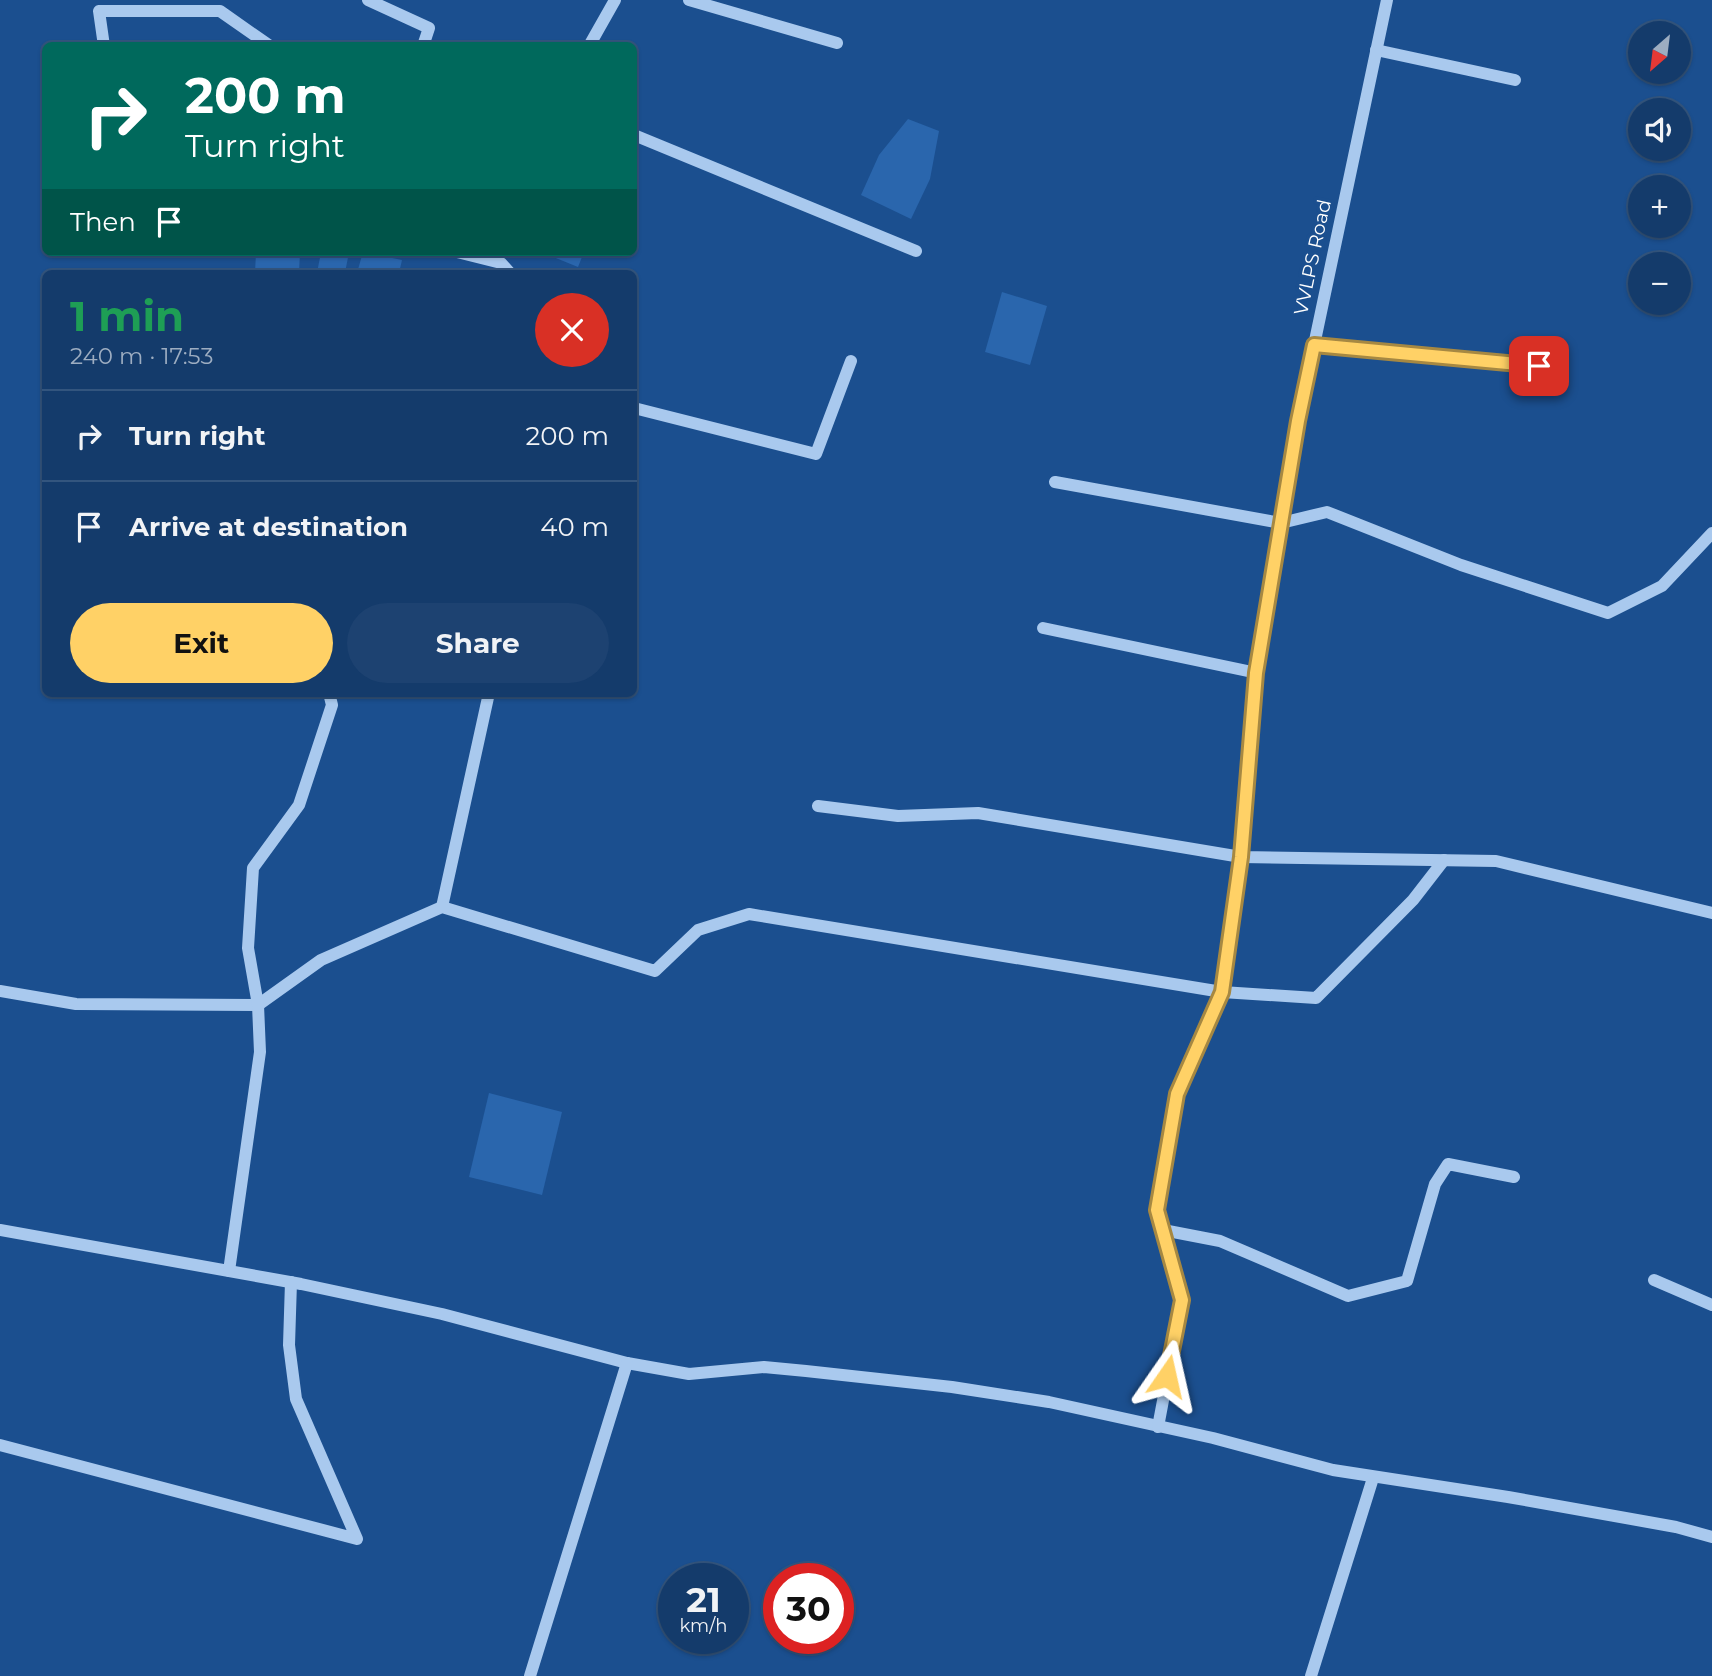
<!DOCTYPE html>
<meta charset="utf-8">
<style>
body{margin:0;font-family:Montserrat,sans-serif;background:#1d4271;color:#f1f3f6;height:100vh;display:flex;flex-direction:column;font-size:26px;white-space:nowrap}
*{box-sizing:border-box;margin:0}
p{font-size:23px;color:#9dadc1}
.icon{flex:none;width:38px;height:38px;fill:none;stroke:currentColor;stroke-width:2;stroke-linecap:round;stroke-linejoin:round}
.map{position:relative;flex:1;overflow:hidden}
.details{position:absolute;left:42px;top:270px;width:595px;height:427px;display:flex;flex-direction:column;background:#143b6b;border-radius:10px;box-shadow:0 2px 5px #0004,0 0 0 2px #33557e}
.details>*{flex:none}
.hud{position:absolute;left:42px;top:42px;width:595px;height:214px;border-radius:10px;box-shadow:0 2px 5px #0004,0 0 0 2px #33557e;background:#00695c;color:#fff;overflow:hidden}
.needle{width:46px;rotate:208deg}
.fabs{position:absolute;left:1628px;top:21px;display:grid;gap:14px}
.fabs a{display:grid;place-items:center;width:63px;height:63px;border-radius:50%;background:#143b6b;box-shadow:0 2px 5px #0004,0 0 0 2px #33557e;font-size:35px}
.speed{position:absolute;left:658px;top:1563px;display:flex;gap:14px;font-size:35px;font-weight:700;text-align:center}
.speed>*{display:grid;place-content:center;width:91px;height:91px;border-radius:50%;background:#143b6b;box-shadow:0 2px 5px #0004,0 0 0 2px #33557e;line-height:1}
.speed small{font-size:18px;font-weight:400}
.speed .limit{border:10px solid #d22;background:#fff;color:#111}
.pin{position:absolute;display:grid;place-items:center;width:60px;height:60px;color:#fff;margin:-30px;border-radius:14px;box-shadow:0 4px 10px #0006}
.me{position:absolute;width:77px;margin:-38px;rotate:11deg;stroke-linejoin:round;filter:drop-shadow(0 0 5px #0008)}
.turn{display:flex;align-items:center;gap:24px;height:147px;padding:0 28px;font-size:32px}
.turn .icon{width:91px;height:91px;stroke-width:2.5}
.turn b{display:block;font-size:49px;line-height:60px}
.then{display:flex;align-items:center;height:66px;padding:0 28px;background:#0003;gap:14px;font-size:26px}
.round{display:grid;place-items:center;flex:none;width:74px;height:74px;border-radius:37px;background:#1d4271}
.headline{display:flex;align-items:center;justify-content:space-between;height:119px;padding:0 28px}
h1{font-size:42px;font-weight:700;line-height:52px;color:#1e9e55}
.button{display:flex;gap:14px;margin-top:auto;padding:14px 28px}
.button a{flex:1;height:80px;border-radius:42px;background:#ffd166;color:#111;font-size:28px;font-weight:700;line-height:80px;text-align:center}
.button a+a{background:#1d4271;color:#f1f3f6}
ul{padding:0;list-style:none}
li{display:flex;align-items:center;gap:21px;height:91px;padding:0 28px;border-top:2px solid #33557e}
li div{flex:1}
li b{display:block;font-size:26px}
li em{font-style:normal}
.map>svg:first-child{display:block}
.building{fill:#2a66ad}
.lines{fill:none;stroke-linecap:round;stroke-linejoin:round}
.minor{stroke:#a9c9ee;stroke-width:12}
.route-casing{stroke:#a68842;stroke-width:18}
.route{stroke:#ffd166;stroke-width:12}
.labels{text-anchor:middle;stroke-width:7;stroke-linejoin:round;paint-order:stroke}
.street-label{font-size:19px;fill:#fff;stroke:#1b4f8f}
</style>
<div class="map">
<svg width="1712" height="1676" viewBox="0 0 1712 1676">
<rect width="100%" height="100%" fill="#1b4f8f"/>
<!-- building -->
<g class="building">
<polygon points="908,119 939,131 930,179 911,219 861,195 879,155"/>
<polygon points="256,252 300,252 299,273 255,273"/>
<polygon points="321,252 349,252 345,273 317,273"/>
<polygon points="363,252 402,260 399,273 357,273"/>
<polygon points="541,252 584,252 578,267"/>
<polygon points="1002,292 1047,306 1030,365 985,352"/>
<polygon points="489,1093 562,1112 542,1195 469,1177"/>
</g>
<g class="lines">
<!-- minor -->
<g class="minor">
<polyline points="368,0 429,28 423,46"/>
<polyline points="689,0 837,43"/>
<polyline points="104,46 99,11 220,11 270,46"/>
<polyline points="589,46 615,0"/>
<polyline points="1376,50 1515,80"/>
<polyline points="634,135 916,251"/>
<polyline points="457,252 501,263 510,273"/>
<polyline points="1314,345 1539,366"/>
<polyline points="634,408 816,454 851,361"/>
<polyline points="1055,482 1281,523 1327,512 1461,565 1608,613 1662,586 1712,533"/>
<polyline points="1043,628 1257,673"/>
<polyline points="818,806 898,816 978,813 1241,857 1496,861 1712,913"/>
<polyline points="442,907 489,693"/>
<polyline points="0,991 76,1004 258,1005 321,960 442,907 655,971 698,930 749,914 1222,992 1316,998 1413,900 1444,860"/>
<polyline points="0,1230 301,1284 442,1314 627,1363 689,1374 764,1367 806,1371 952,1387 1049,1402 1213,1438 1333,1470 1508,1497 1676,1527 1712,1537"/>
<polyline points="1163,1230 1220,1241 1348,1296 1407,1281 1435,1184 1448,1164 1514,1177"/>
<polyline points="229,1271 260,1052 258,1005 248,948 253,868 299,805 332,705 329,693"/>
<polyline points="1654,1280 1712,1305"/>
<polyline points="1158,1427 1182,1300 1157,1210 1177,1094 1222,992 1241,857 1257,673 1281,523 1298,421 1387,0"/>
<polyline points="0,1445 357,1539 296,1399 289,1345 291,1282"/>
<polyline points="530,1676 627,1363"/>
<polyline points="1311,1676 1373,1478"/>
</g>
</g>
<g class="lines">
<defs>
<polyline id="route" points="1167,1376 1182,1300 1157,1210 1177,1094 1222,992 1241,857 1256,673 1298,421 1314,345 1539,366"/>
</defs>
<!-- route casing -->
<use href="#route" class="route-casing"/>
<!-- route -->
<use href="#route" class="route"/>
</g>
<g class="labels">
<!-- street labels -->
<g class="street-label">
<text transform="translate(1312 257) rotate(-78)" y="7">VVLPS Road</text>
</g>
</g>
</svg>
<div class="fabs">
<a><svg class="needle" viewBox="-14 -14 28 28"><path d="M0-13l5 13h-10z" fill="#e53935"/><path d="M0 13l5-13h-10z" fill="#9dadc1"/></svg></a>
<a><svg class="icon" aria-label="sound" viewBox="0 0 24 24"><path d="M4 9h4l5-4v14l-5-4H4zM17 9q2 3 0 6"/></svg></a>
<a>+</a>
<a>−</a>
</div>
<div class="speed"><div>21<small>km/h</small></div><div class="limit">30</div></div>
<div class="pin" style="left:1539px;top:366px;background:#d93025"><svg class="icon" aria-label="arrive" viewBox="0 0 24 24"><path d="M6 21V4h12l-3 4 3 4H6"/></svg></div>
<svg class="me" style="left:1167px;top:1376px" viewBox="-20 -20 40 40"><path d="M0-17L14 15 0 8-14 15z" fill="#ffd166" stroke="#fff" stroke-width="4"/></svg>
<div class="hud">
<div class="turn"><svg class="icon" aria-label="right" viewBox="0 0 24 24"><path d="M7 20v-9h11M14 6l5 5-5 5"/></svg><div><b>200 m</b>Turn right</div></div>
<div class="then">Then<svg class="icon" aria-label="arrive" viewBox="0 0 24 24"><path d="M6 21V4h12l-3 4 3 4H6"/></svg></div>
</div>
<section class="details">
<div class="headline"><div><h1>1 min</h1><p>240 m · 17:53</p></div><a class="round" style="background:#d93025;color:#fff"><svg class="icon" aria-label="close" viewBox="0 0 24 24"><path d="M6 6l12 12M18 6L6 18"/></svg></a></div>
<ul>
<li><svg class="icon" aria-label="right" viewBox="0 0 24 24"><path d="M7 20v-9h11M14 6l5 5-5 5"/></svg><div><b>Turn right</b></div><em>200 m</em></li>
<li><svg class="icon" aria-label="arrive" viewBox="0 0 24 24"><path d="M6 21V4h12l-3 4 3 4H6"/></svg><div><b>Arrive at destination</b></div><em>40 m</em></li>
</ul>
<div class="button"><a>Exit</a><a>Share</a></div>
</section>
</div>
